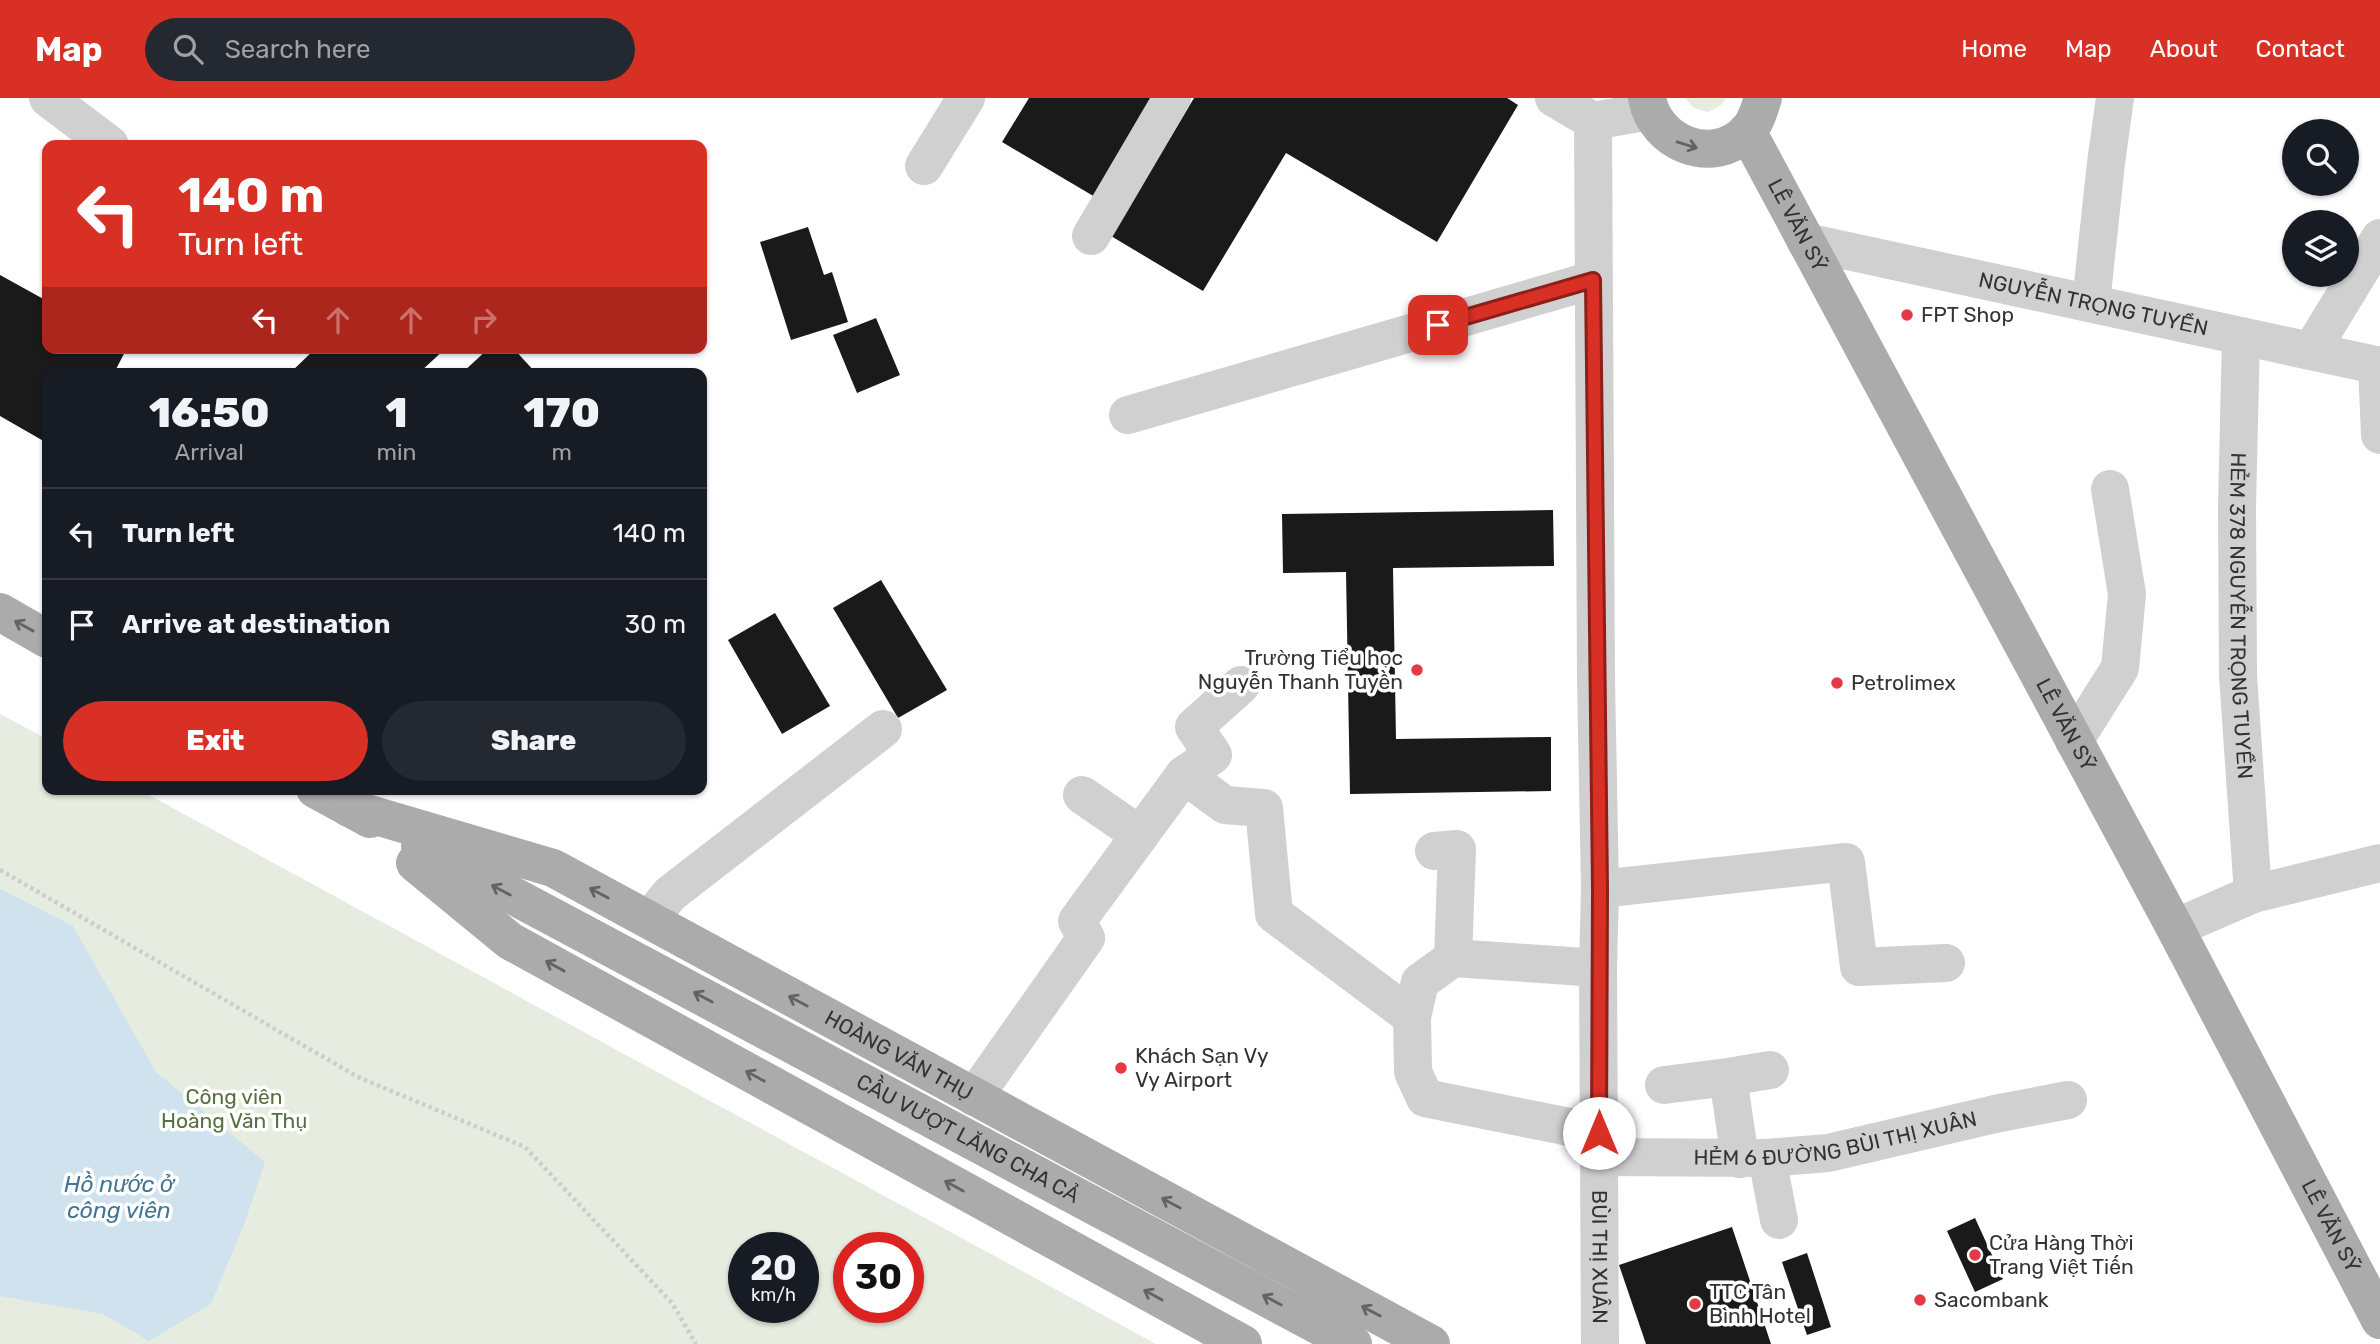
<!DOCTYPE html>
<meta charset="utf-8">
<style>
body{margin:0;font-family:Rubik,sans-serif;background:#242831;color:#f1f3f6;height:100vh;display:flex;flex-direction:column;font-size:26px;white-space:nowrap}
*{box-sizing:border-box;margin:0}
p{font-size:23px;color:#9ea1a6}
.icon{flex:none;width:38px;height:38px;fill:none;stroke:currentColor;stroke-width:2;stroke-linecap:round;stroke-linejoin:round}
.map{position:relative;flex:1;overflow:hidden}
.sheet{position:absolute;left:42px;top:270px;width:665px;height:427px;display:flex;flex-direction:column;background:#171b24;border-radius:14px;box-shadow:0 2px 5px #0004}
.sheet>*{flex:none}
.hud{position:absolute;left:42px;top:42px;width:665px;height:214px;border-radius:14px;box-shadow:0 2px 5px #0004;background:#d93025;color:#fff;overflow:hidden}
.tools{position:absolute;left:2282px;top:21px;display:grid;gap:14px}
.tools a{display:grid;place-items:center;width:77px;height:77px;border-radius:50%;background:#171b24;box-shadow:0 2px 5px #0004;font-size:35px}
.speed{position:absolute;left:728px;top:1134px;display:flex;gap:14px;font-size:35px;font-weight:700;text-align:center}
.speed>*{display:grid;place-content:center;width:91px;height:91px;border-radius:50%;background:#171b24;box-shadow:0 2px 5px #0004;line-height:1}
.speed small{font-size:18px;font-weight:400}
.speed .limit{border:10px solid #d22;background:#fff;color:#111}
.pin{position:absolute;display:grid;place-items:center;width:60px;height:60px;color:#fff;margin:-30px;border-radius:14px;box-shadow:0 4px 10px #0006}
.me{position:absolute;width:77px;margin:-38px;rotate:0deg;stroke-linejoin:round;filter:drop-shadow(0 0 5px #0008)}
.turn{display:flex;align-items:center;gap:24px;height:147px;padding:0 21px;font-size:32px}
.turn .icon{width:91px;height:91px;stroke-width:2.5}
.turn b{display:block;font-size:49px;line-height:60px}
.lanes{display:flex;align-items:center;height:66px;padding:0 21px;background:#0003;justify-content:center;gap:35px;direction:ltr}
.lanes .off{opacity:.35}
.eta{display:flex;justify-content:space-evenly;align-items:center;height:119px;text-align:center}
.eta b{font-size:42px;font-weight:800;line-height:49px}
.primary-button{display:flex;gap:14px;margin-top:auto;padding:14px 21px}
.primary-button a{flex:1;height:80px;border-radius:42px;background:#d93025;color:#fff;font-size:28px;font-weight:800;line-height:80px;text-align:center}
.primary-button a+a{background:#242831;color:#f1f3f6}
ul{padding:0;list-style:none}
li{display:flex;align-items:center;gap:21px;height:91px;padding:0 21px;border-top:2px solid #363941}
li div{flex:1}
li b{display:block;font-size:26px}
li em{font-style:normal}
header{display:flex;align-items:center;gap:42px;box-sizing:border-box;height:98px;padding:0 35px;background:#d93025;color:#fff}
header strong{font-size:33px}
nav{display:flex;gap:38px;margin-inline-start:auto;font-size:24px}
.search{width:490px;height:63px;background:#242831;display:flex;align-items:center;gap:18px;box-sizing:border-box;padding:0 24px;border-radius:38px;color:#9ea1a6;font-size:26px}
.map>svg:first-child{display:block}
.green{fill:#e6ecdf;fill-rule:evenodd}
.water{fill:#cfe2ee}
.building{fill:#1a1a1a}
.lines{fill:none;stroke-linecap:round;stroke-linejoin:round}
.path{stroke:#cdcdcd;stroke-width:4.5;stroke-dasharray:3.5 3.5;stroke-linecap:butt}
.minor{stroke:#d0d0d0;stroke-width:38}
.major{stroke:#ababab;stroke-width:38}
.oneway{stroke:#636363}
.route-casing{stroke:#8d1f18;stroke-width:18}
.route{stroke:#d93025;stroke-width:12}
.poi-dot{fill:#e63946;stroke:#fff;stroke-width:2.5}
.labels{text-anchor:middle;stroke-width:7;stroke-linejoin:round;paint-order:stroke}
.street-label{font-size:21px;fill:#333;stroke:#fff}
.poi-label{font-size:21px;fill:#333;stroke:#fff;text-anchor:start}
.park-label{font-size:21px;fill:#56703f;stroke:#fff}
.water-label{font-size:23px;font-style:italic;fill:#3f7597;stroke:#fff}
</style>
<header>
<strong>Map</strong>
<div class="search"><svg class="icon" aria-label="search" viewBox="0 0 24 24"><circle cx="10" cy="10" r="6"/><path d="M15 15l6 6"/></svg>Search here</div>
<nav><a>Home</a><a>Map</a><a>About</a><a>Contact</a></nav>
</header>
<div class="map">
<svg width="2380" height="1246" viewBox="0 0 2380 1246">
<rect width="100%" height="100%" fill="#fff"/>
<!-- green -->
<g class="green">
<polygon points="1685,0 1726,0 1721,7 1708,14 1694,10"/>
<path d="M0 616 47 641V691H138L1156 1246H0ZM744 1150H803V1209H744ZM849 1150H908V1209H849Z"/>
</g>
<!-- water -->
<polygon class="water" points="0,791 73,828 156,974 265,1064 244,1126 211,1206 149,1243 103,1216 0,1198"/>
<!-- building -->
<g class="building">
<polygon points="1029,0 1154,0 1095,99 1002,44"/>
<polygon points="1194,0 1507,0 1518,7 1437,144 1286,55 1203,193 1111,138"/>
<polygon points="808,129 824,177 832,174 848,224 791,242 760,144"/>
<polygon points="0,177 47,203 47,250 127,250 114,275 47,275 47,345 0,318"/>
<polygon points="876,220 900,277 857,295 833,237"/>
<polygon points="316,250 446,250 419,275 290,275"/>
<polygon points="489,250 513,250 536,275 462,275"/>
<polygon points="1553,412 1554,468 1393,470 1396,641 1551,639 1551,693 1350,696 1346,474 1283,475 1282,416"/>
<polygon points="881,482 947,592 898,620 833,510"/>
<polygon points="775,515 830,608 782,636 728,542"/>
<polygon points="1975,1120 2003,1181 1975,1194 1947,1133"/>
<polygon points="1732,1129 1771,1246 1646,1246 1619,1167"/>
<polygon points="1807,1155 1831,1229 1807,1237 1782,1164"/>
</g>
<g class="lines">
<!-- path -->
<polyline class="path" points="0,772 358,979 525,1049 672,1205 696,1246"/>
<!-- minor -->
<g class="minor">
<polyline points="48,0 110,47"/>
<polyline points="1554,0 1593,23 1650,13"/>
<path id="s1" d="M1593 23 1596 581 1600 791 1598 870 1600 1246"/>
<polyline points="924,68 966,0"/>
<polyline points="1091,138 1172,0"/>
<path id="s2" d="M1806 144 2380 268"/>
<polyline points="2091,205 2106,65 2115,0"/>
<path id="s3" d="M2241 238 2237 408 2238 577 2253 796"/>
<polyline points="2311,253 2380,140"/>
<polyline points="2377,267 2380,337"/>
<polyline points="1128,317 1593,182"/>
<polyline points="2074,643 2120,570 2127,496 2110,391"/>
<polyline points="1184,677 1225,707 1264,710 1274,816 1412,919"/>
<polyline points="1082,697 1140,737"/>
<polyline points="1434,753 1457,751 1453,860"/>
<polyline points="1600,791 1846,764 1859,869 1946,865"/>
<polyline points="649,822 670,796 883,631"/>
<polyline points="2175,830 2253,796 2380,765"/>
<polyline points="1598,870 1453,860 1420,884 1412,919 1413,974 1425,1000 1599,1035"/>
<polyline points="1728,979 1770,972"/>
<polyline points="1664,987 1728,979 1740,1061"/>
<polyline points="974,999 1086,840 1077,823 1184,677 1213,657 1194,629 1241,587"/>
<path id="s4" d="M1599 1059 1767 1060 1828 1055 1995 1016 2068 1002"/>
<polyline points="1767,1060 1779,1122"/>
</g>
<!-- major -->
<g class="major">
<path d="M1647 0C1655 45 1712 69 1747 34 1756 25 1759 12 1763 0"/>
<path id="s5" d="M1747 33 2175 830 2380 1222"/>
<polyline points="0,514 47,541"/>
<polyline points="315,691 370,721"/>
<path id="s6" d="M349 710 553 770 1431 1246"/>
<path id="s7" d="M420 748 1353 1246"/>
<polyline points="415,765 510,843 1243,1246"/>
</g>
</g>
<!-- one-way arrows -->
<defs><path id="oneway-shaft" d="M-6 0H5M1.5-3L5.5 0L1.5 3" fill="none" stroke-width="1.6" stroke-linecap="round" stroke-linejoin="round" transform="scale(1.75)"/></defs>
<g class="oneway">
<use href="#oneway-shaft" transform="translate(1687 47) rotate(17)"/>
<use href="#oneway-shaft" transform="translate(24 528) rotate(-151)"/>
<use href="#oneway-shaft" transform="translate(501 792) rotate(-152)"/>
<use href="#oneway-shaft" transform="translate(599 795) rotate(-152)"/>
<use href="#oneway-shaft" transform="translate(555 868) rotate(-151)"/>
<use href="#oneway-shaft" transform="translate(703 899) rotate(-152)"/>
<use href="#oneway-shaft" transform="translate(798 903) rotate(-152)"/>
<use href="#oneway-shaft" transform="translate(755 978) rotate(-151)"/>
<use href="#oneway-shaft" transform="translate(954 1088) rotate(-151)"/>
<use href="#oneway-shaft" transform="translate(1171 1105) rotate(-152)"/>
<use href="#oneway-shaft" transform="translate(1153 1197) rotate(-151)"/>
<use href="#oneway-shaft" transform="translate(1272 1202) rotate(-152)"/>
<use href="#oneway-shaft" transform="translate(1371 1213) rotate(-152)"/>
</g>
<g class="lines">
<defs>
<polyline id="route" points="1438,227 1593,182 1600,791 1599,1035"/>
</defs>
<!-- route casing -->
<use href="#route" class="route-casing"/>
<!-- route -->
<use href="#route" class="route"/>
</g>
<!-- markers -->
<g class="poi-dot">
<circle cx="1907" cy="217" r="7"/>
<circle cx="1417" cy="572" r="7"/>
<circle cx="1837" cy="585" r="7"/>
<circle cx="1121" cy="970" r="7"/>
<circle cx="1975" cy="1157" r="7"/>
<circle cx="1920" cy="1202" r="7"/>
<circle cx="1695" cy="1206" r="7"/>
</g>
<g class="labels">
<!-- street labels -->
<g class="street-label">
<text dy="7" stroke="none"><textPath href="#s5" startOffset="107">LÊ VĂN SỸ</textPath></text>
<text dy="7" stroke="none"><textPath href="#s2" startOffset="294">NGUYỄN TRỌNG TUYỂN</textPath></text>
<text dy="7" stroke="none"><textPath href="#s3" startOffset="280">HẺM 378 NGUYỄN TRỌNG TUYỂN</textPath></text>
<text dy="7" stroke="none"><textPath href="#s5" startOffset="674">LÊ VĂN SỸ</textPath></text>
<text dy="7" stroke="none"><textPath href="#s6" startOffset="606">HOÀNG VĂN THỤ</textPath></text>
<text dy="7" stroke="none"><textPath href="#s4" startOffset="238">HẺM 6 ĐƯỜNG BÙI THỊ XUÂN</textPath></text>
<text dy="7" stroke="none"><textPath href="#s7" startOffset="621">CẦU VƯỢT LĂNG CHA CẢ</textPath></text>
<text dy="7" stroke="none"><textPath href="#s5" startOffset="1241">LÊ VĂN SỸ</textPath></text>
<text dy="7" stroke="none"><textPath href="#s1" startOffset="1136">BÙI THỊ XUÂN</textPath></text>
</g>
<!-- poi labels -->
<g class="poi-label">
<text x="1921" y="224">FPT Shop</text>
<text x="1403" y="567" text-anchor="end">Trường Tiểu học<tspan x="1403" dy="24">Nguyễn Thanh Tuyền</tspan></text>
<text x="1851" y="592">Petrolimex</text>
<text x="1135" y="965">Khách Sạn Vy<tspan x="1135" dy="24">Vy Airport</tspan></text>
<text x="1989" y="1152">Cửa Hàng Thời<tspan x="1989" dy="24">Trang Việt Tiến</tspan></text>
<text x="1709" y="1201">TTC Tân<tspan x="1709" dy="24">Bình Hotel</tspan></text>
<text x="1934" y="1209">Sacombank</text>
</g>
<!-- park labels -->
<g class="park-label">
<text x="234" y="1006">Công viên<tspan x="234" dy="24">Hoàng Văn Thụ</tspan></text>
</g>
<!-- water labels -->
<g class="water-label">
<text x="119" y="1094">Hồ nước ở<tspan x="119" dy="26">công viên</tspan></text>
</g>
</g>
</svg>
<div class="tools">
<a><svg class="icon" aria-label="search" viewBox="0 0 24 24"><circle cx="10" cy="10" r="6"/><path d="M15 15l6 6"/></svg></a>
<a><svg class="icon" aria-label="layers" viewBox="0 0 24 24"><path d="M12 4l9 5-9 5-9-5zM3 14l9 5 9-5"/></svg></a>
</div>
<div class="speed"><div>20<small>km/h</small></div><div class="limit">30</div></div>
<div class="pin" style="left:1438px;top:227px;background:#d93025"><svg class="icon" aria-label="arrive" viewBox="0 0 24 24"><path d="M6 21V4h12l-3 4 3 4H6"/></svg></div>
<svg class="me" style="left:1599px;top:1035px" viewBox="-20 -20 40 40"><circle r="19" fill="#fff"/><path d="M0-13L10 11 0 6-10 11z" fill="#d93025"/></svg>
<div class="hud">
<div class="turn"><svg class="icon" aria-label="left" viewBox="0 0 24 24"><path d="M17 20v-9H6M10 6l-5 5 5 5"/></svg><div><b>140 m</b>Turn left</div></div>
<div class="lanes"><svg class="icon" aria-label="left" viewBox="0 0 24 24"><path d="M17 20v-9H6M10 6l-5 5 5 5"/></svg><svg class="icon off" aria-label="ahead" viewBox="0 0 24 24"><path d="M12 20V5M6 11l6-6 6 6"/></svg><svg class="icon off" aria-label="ahead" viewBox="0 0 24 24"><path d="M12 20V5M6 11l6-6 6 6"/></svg><svg class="icon off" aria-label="right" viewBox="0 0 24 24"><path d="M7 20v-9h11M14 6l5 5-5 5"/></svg></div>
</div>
<section class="sheet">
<div class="eta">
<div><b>16:50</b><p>Arrival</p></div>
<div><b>1</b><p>min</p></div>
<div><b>170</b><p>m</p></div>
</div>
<ul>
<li><svg class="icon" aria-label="left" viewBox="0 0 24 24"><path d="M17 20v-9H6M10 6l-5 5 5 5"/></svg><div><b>Turn left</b></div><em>140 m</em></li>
<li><svg class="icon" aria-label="arrive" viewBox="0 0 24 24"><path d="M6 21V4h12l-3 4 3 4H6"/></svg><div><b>Arrive at destination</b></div><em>30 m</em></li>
</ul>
<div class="primary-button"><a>Exit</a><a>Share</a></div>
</section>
</div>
